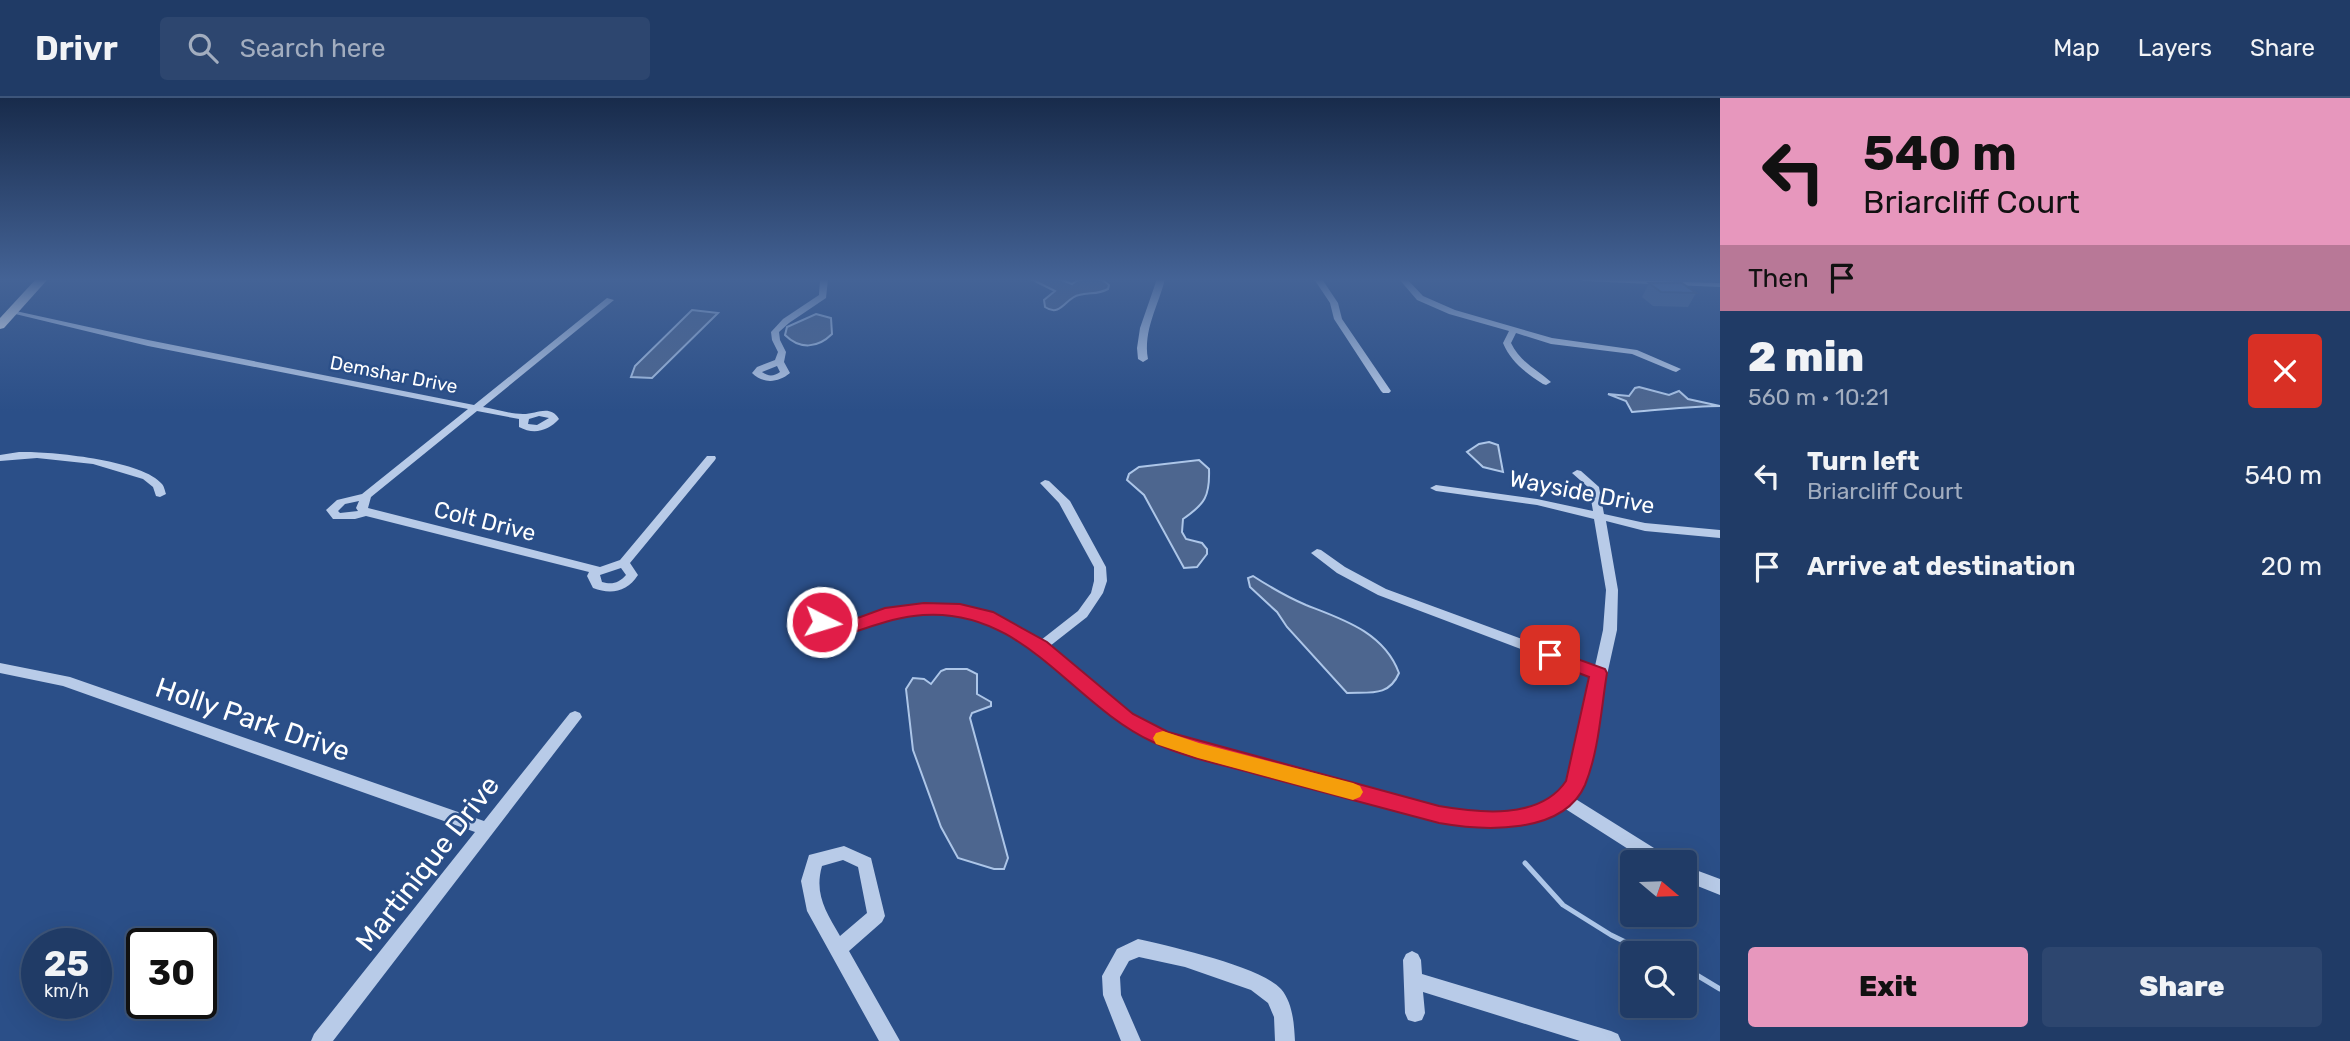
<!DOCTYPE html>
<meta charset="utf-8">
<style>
body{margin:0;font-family:Rubik,sans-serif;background:#2d466f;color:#f1f3f6;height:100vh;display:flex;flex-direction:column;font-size:26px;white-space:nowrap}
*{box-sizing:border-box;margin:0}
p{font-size:23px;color:#a2adbf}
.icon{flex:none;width:38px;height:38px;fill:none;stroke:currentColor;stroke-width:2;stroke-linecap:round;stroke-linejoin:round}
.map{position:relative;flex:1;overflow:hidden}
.panel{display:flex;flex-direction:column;background:#203b66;width:630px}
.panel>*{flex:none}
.hud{background:#e797bd;color:#111;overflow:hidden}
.needle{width:46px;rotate:109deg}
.controls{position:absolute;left:1620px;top:752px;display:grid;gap:14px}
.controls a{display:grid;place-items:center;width:77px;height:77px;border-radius:7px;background:#203b66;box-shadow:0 7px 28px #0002,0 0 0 2px #3d557a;font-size:35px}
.speed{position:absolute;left:21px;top:830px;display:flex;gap:14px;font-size:35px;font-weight:700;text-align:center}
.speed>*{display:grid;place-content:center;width:91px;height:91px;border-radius:50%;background:#203b66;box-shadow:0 7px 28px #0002,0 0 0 2px #3d557a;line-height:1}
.speed small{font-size:18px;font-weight:400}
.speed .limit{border:4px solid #111;border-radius:10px;background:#fff;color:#111}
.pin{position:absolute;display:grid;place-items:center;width:60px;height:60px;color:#fff;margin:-30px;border-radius:14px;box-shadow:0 4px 10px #0006}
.me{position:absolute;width:77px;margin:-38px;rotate:95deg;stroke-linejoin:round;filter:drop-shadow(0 0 5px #0008)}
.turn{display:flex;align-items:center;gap:24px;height:147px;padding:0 28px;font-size:32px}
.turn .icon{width:91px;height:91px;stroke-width:2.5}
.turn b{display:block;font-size:49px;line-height:60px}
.then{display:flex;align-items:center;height:66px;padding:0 28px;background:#0003;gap:14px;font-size:26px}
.round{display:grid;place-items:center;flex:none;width:74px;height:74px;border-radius:7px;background:#2d466f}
.head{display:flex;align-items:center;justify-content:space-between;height:119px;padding:0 28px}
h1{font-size:42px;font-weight:800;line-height:52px}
.button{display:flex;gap:14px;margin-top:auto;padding:14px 28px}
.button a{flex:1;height:80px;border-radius:7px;background:#e797bd;color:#111;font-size:28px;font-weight:800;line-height:80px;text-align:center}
.button a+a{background:#2d466f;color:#f1f3f6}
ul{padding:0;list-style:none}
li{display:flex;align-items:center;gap:21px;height:91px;padding:0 28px}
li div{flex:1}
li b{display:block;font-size:26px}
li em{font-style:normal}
header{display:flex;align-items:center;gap:42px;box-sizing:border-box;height:98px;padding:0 35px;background:#203b66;border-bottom:2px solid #3d557a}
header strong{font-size:33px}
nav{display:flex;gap:38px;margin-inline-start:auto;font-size:24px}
.search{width:490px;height:63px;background:#2d466f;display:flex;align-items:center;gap:18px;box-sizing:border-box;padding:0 24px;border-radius:7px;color:#a2adbf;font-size:26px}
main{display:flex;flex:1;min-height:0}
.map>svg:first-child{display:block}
.water{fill:#4d668f;stroke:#adc6e8;stroke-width:2}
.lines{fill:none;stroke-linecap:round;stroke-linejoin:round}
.stream{stroke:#adc6e8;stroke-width:5}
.minor{fill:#b8cbe8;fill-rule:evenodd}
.major{fill:#fafbfe;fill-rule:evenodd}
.wall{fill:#476796}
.building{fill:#5378af;stroke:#3a547a;stroke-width:2}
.route{fill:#e11d48;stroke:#92132f;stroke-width:2}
.slow{fill:#f59e0b}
.labels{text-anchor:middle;stroke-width:5;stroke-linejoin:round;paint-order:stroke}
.far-street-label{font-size:19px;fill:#fff;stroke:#2b4f88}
.street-label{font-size:23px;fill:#fff;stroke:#2b4f88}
.near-street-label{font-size:28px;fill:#fff;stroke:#2b4f88}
</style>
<header>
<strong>Drivr</strong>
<div class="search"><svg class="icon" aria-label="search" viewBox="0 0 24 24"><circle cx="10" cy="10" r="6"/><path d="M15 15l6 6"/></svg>Search here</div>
<nav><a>Map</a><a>Layers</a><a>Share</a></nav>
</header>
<main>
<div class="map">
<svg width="1720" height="943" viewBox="0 0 1720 943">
<rect width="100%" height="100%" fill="#2b4f88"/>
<!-- water -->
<g class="water">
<path d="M1031 181H1059L1072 186C1082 178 1100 178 1109 187L1108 191C1097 197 1090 194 1079 197 1066 199 1061 220 1045 209L1044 202 1055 193Z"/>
<polygon points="692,212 718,215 652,280 631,279 635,268"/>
<path d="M816 216 831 220 832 236C818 250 800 252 785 237L787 229Z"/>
<path d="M1639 289 1669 297 1679 293 1688 301 1720 308C1691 308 1661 312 1632 314L1626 303 1608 296 1629 298 1635 290Z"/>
<polygon points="1489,344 1498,347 1503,374 1483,369 1467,354 1479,346"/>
<path d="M1199 362 1209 371C1210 398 1205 406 1183 421L1182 434 1186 441 1202 445 1207 451V456L1197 469 1184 470 1144 397 1127 382 1129 376 1139 369Z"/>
<path d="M1253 478C1270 489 1287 499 1306 507 1342 521 1384 534 1399 575 1389 599 1370 594 1347 595L1287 529 1277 514 1250 489 1248 480Z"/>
<polygon points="946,571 967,571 977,576 977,596 991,604 991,608 972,615 970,620 1008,760 1004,771 994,771 958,760 941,729 913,652 906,591 913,580 924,581 931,586 941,573"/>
</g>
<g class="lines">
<!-- stream -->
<g class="stream">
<polyline points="1525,765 1563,807 1611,837 1650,856"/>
<polyline points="1685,870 1720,891"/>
</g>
<!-- minor -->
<g class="minor">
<path d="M820 181H828L826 200 789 225 779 234 780 242 786 254 784 264 790 275C778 285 763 286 752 275L757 269 775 262 778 254 772 242 771 234 783 221 819 197ZM777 268 780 274C774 278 769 279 762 274Z"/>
<path d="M1157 181H1165C1158 209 1143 232 1148 261L1143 264 1138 261 1137 250 1140 230Z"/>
<polygon points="1314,181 1322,181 1338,205 1342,221 1391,293 1389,295 1383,295 1381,293 1334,221 1330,205"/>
<path d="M1399 181H1407L1423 198 1455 212 1552 240 1637 252 1681 271 1676 274 1673 273 1632 256 1551 246 1516 235 1511 245C1520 264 1536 271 1551 284L1546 287 1543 286C1526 275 1511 264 1503 245L1509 233 1449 216 1417 202Z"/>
<polygon points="1580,181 1720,185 1720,189 1584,183"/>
<path d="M607 200 614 202 483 309C496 311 510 316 523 316 537 316 550 306 559 321 548 333 534 337 519 329V321L477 313 371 399 368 410 600 469 620 462 707 358H715L716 360 715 362 630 465 638 477C627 494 611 497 593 490L587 478 589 474 366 418 355 421H333L326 412 337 402 362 396 468 311 148 248 7 214 11 212 148 242 474 307ZM539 318 549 320 537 327 528 326 529 321ZM359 403 356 410 358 413 340 415 338 413 345 406ZM621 470 626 477C619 485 612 487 602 484L600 477Z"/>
<path d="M19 354C49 353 143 362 162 386 164 388 165 393 166 396L160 399 156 398 153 389 143 381 93 366 37 360 0 363V357Z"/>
<path d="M1577 372 1581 373 1599 389 1604 416 1645 425 1720 432V440L1645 433 1606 423 1618 492 1617 532 1583 685 1574 700 1670 760 1672 765H1650L1564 710C1532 732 1490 730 1453 725L1198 658C1174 650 1150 643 1129 630 1102 613 1079 589 1055 568 986 506 934 505 848 534L850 537 844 551 823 557 804 551 796 539 803 526C818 522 829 518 843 527 915 502 975 496 1041 542L1078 513 1091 495 1094 483V469L1059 405 1040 385 1045 382 1049 383 1070 403 1106 469 1107 483 1103 495 1087 519 1050 548C1079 573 1106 601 1138 621 1156 633 1177 640 1198 646 1244 658 1291 670 1337 683 1393 697 1530 748 1568 684L1592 578 1378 497 1337 475 1311 455 1317 451 1321 452 1345 469 1386 491 1595 568 1603 532 1606 492 1594 421 1537 407 1436 393 1430 390 1436 387 1537 401 1593 413 1589 390 1572 375ZM822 529C829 530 833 531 836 537L833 545 818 547 810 539 813 532Z"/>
<polygon points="0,565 70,579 484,723 570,615 575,613 580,615 582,619 333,943 311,943 314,936 475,734 63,588 0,575"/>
<path d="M844 748 871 760 885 818 882 824 849 853 900 943H879L807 813 801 783 809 757ZM843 762 858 769 867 815 840 838C826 814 814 796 822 768Z"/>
<polygon points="1685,768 1720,781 1720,797 1685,783"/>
<path d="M1138 841C1169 848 1262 869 1281 891 1293 905 1294 926 1295 943H1275L1274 919 1268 905 1251 892 1185 869 1139 859 1129 863 1120 879 1121 897 1141 943H1121L1103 897 1102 878 1117 851Z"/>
<polygon points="1412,853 1418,856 1421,862 1422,876 1611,933 1618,936 1621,943 1580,943 1423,894 1425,915 1422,922 1415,924 1408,922 1405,915 1403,862 1406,856"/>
</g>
<!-- major -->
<polygon class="major" points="36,181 48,181 4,230 0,231 0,220"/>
</g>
<!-- wall -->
<polygon class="wall" points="1649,185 1696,195 1688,209 1653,208 1642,199"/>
<!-- building -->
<polygon class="building" points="1649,185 1682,185 1696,195 1661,194"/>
<!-- sky -->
<linearGradient id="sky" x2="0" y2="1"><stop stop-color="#182b4b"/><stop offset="0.58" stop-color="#446396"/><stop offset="1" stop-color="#446396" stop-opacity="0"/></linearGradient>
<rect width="1720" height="313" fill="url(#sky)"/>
<!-- route -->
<path class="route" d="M924 505 960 506 993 514 1047 544 1133 616 1168 634 1439 708C1479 715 1540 722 1566 683L1589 579 1544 562 1542 557 1544 553 1550 551 1605 571 1607 575C1601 611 1599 653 1585 687 1563 737 1484 733 1439 725 1379 709 1319 693 1259 677 1224 667 1186 660 1153 644 1071 606 1025 510 923 517 893 519 869 530 841 538L816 529 814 524 822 519 844 525 885 510Z"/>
<!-- slow -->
<polygon class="slow" points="1163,633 1199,645 1353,685 1360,688 1363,694 1360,699 1353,702 1198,660 1156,646 1153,640 1156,635"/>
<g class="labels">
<!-- far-street labels -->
<g class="far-street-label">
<text transform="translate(394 276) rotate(11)" y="7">Demshar Drive</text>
</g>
<!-- street labels -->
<g class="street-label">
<text transform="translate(1582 394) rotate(11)" y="8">Wayside Drive</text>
<text transform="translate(485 423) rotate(14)" y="8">Colt Drive</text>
</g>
<!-- near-street labels -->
<g class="near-street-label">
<text transform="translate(253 621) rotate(19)" y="10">Holly Park Drive</text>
<text transform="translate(427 765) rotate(-52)" y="10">Martinique Drive</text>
</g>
</g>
</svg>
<div class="controls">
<a><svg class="needle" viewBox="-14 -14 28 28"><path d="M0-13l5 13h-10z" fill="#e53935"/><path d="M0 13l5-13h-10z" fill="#a2adbf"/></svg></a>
<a><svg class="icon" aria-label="search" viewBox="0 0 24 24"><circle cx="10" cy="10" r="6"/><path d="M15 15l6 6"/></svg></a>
</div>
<div class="speed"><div>25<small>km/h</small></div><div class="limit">30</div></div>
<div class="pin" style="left:1550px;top:557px;background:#d93025"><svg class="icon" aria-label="arrive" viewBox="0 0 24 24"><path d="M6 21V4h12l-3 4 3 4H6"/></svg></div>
<svg class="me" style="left:822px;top:524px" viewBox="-20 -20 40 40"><circle r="17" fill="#e11d48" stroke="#fff" stroke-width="3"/><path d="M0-11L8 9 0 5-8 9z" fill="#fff"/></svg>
</div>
<section class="panel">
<div class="hud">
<div class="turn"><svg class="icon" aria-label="left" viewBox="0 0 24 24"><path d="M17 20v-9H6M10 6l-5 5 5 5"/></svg><div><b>540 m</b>Briarcliff Court</div></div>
<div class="then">Then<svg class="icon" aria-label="arrive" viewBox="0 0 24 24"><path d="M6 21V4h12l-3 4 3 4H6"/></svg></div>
</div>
<div class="head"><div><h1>2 min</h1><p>560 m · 10:21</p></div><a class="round" style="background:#d93025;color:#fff"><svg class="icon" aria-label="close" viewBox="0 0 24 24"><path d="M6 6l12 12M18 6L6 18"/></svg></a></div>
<ul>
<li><svg class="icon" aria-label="left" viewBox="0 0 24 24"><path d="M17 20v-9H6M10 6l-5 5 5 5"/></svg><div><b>Turn left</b><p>Briarcliff Court</p></div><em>540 m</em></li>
<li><svg class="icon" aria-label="arrive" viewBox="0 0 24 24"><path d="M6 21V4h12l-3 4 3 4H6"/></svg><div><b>Arrive at destination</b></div><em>20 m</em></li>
</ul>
<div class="button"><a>Exit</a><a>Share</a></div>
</section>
</main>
